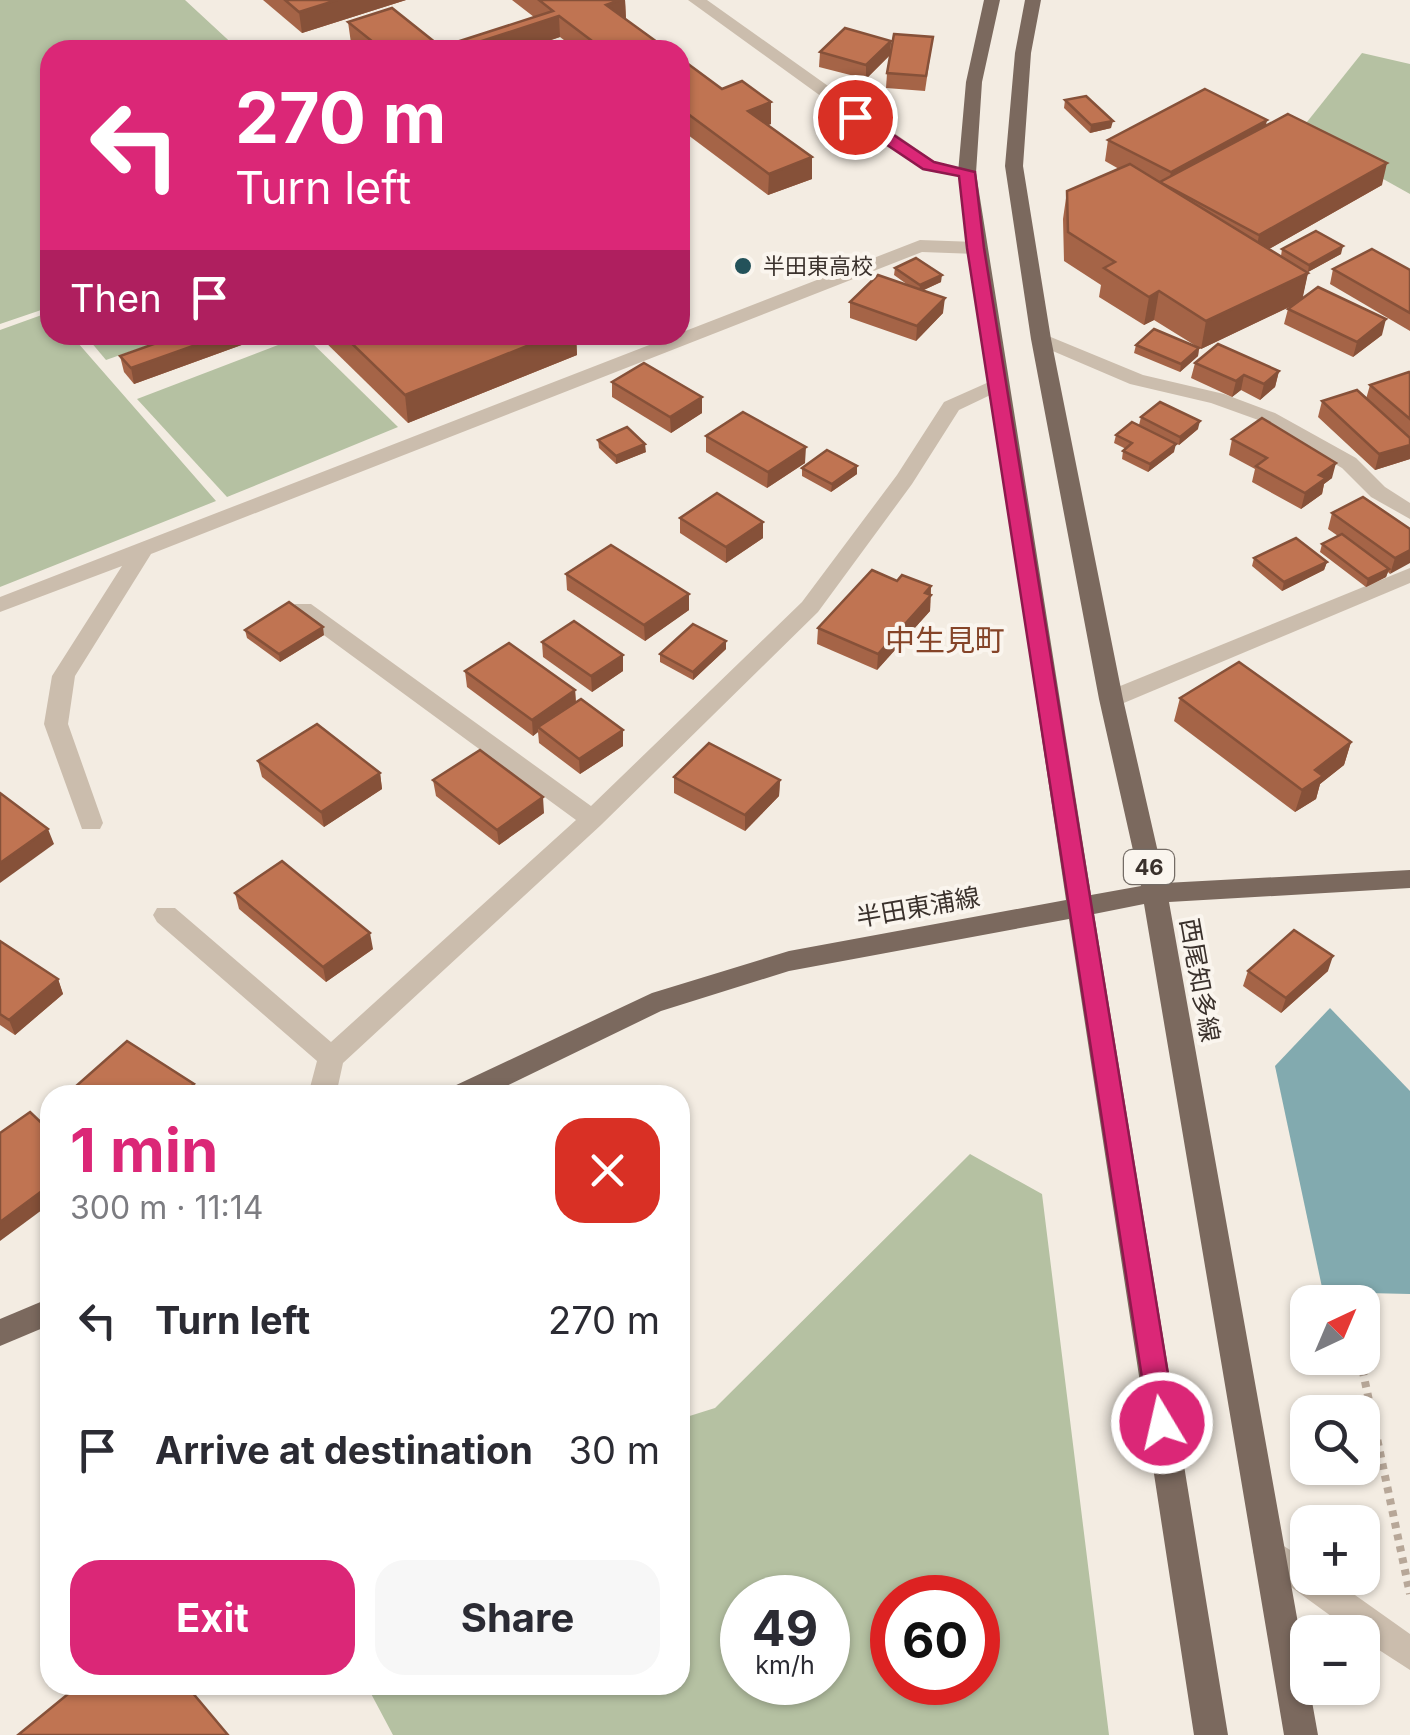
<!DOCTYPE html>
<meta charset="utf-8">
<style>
body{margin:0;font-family:Inter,"Noto Sans JP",sans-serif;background:#f7f7f7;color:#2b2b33;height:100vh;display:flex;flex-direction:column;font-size:38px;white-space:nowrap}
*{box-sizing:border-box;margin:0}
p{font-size:32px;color:#7c7c81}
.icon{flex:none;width:55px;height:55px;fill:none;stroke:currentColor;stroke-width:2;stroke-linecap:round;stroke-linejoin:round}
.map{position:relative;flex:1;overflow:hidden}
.side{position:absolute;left:40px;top:1085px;width:650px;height:610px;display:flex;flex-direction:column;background:#fff;border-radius:30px;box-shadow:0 2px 8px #0004}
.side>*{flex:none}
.banner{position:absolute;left:40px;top:40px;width:650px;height:305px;border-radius:30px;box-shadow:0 2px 8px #0004;background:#db2777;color:#fff;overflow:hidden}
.needle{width:65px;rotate:44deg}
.controls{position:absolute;left:1290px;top:1285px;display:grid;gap:20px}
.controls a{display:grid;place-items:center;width:90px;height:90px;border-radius:20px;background:#fff;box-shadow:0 2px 8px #0004;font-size:50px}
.speed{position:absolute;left:720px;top:1575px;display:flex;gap:20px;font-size:50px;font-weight:700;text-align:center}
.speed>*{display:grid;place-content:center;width:130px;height:130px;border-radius:50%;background:#fff;box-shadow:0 2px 8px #0004;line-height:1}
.speed small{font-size:25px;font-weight:400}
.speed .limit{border:15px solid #d22;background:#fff;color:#111}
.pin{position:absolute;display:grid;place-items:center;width:85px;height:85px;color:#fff;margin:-42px;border:5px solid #fff;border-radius:50%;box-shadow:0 2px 10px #0007}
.me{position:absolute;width:110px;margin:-55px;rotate:351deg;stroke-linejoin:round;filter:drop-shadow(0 0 8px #0008)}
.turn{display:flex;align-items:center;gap:35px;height:210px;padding:0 30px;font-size:45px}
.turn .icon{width:130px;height:130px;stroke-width:2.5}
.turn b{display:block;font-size:70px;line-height:85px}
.then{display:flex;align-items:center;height:95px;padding:0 30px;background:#0003;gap:20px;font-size:38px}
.round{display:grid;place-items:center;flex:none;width:105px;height:105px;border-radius:30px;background:#f7f7f7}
.headline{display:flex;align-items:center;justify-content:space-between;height:170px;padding:0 30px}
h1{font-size:60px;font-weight:700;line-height:75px;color:#db2777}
.button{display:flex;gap:20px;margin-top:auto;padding:20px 30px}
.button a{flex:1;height:115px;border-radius:30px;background:#db2777;color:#fff;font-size:40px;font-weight:700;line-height:115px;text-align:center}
.button a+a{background:#f7f7f7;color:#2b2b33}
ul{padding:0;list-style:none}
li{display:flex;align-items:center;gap:30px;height:130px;padding:0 30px}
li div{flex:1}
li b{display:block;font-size:38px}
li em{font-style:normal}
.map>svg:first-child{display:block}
.green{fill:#b5c1a2;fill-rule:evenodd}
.water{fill:#82aaaf}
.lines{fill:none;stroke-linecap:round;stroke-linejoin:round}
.path{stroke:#b7a798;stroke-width:8;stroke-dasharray:6 6;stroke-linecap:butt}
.minor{fill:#cbbdad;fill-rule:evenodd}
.major{fill:#7b695e;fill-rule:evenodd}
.wall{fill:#a56447}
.shaded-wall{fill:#865139}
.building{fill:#c07452;stroke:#865139;stroke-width:2.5}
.route{fill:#db2777;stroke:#8e194d;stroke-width:2.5}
.poi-dot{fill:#23525a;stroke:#faf5ee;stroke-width:4}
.labels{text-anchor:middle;stroke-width:8;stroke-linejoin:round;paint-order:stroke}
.far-poi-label{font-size:22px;fill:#3a312c;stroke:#faf5ee;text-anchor:start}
.shield{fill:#faf5ee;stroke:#746c66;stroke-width:2.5}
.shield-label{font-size:22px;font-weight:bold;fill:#3a312c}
.street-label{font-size:25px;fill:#3a312c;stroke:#faf5ee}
.quarter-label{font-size:30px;fill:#854428;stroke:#faf5ee}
</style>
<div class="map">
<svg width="1410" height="1735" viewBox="0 0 1410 1735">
<rect width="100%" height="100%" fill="#f3ece2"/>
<!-- green -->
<g class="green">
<polygon points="0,0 185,0 239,50 50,50 50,307 0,324"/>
<polygon points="1362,53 1410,64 1410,194 1299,132"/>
<polygon points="50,312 50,335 71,335 216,501 0,587 0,330"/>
<polygon points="85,335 177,335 106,360"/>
<polygon points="304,335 398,427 227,497 137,399"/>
<path d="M970 1154 1042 1194 1109 1735H393L368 1688 370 1685H680V1419L715 1408ZM742 1598H828V1682H742ZM892 1598H978V1682H892Z"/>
</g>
<!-- water -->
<polygon class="water" points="1330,1008 1410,1091 1410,1294 1323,1292 1275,1066"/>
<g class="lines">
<!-- path -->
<g class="path">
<polyline points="1291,1336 1308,1337"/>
<polyline points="1360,1358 1410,1594"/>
</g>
<!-- minor -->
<g class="minor">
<polygon points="688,0 707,0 935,162 976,173 967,178 923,170"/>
<polygon points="920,240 976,242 985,248 976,254 922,252 151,554 75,676 68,724 103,823 100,829 82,829 44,724 52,676 122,566 0,612 0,597"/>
<polygon points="1041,333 1143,375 1224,394 1275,413 1356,458 1385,487 1410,503 1410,519 1371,497 1342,468 1261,421 1211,403 1130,384 1034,343 1031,339"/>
<polygon points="998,378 1005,380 1005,388 959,410 912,484 818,612 601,825 343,1063 336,1095 308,1095 317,1061 157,922 153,915 157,908 175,908 331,1042 576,820 295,614 292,609 295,604 311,604 591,806 802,602 897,475 944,402"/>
<polygon points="1410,568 1410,583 1119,705 1111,707 1099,699 1103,693"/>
<polygon points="1269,1537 1308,1561 1308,1578 1331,1578 1410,1634 1410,1670 1362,1639 1362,1632 1353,1632 1258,1563 1253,1552 1258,1541"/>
</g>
<!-- major -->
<g class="major">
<polygon points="984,0 1000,0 982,82 976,173 1091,895 1141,886 1099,699 1031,339 1005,166 1015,53 1025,0 1041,0 1031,53 1023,166 1051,339 1123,699 1165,883 1410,870 1410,888 1169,902 1318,1735 1284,1735 1144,904 1094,914 1228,1735 1194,1735 1069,919 789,971 661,1011 488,1095 448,1095 452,1087 652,993 789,951 1066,900 958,173 966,82"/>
<polygon points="50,1298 50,1325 0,1346 0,1319"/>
</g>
</g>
<!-- wall -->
<g class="wall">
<polygon points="263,0 406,0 302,33"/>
<polygon points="512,0 625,0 626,19 668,50 577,50 560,37 521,50 359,50 351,43 348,22 441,47 534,17"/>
<polygon points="933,37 925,91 886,88 887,73"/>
<polygon points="891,41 890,55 866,79 819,67 820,52"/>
<polygon points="680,58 771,124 768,125 812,157 812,179 768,195 688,135 680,138"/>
<polygon points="1065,100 1111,128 1090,133 1064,108"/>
<polygon points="1266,126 1382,185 1269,249 1281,256 1282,249 1341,254 1308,272 1302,299 1382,335 1353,357 1284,324 1288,309 1293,305 1201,349 1199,348 1198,356 1180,372 1134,353 1136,345 1196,346 1154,320 1144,325 1099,297 1101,285 1064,261 1063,219 1067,191 1119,169 1105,161 1108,140"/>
<polygon points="895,268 941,282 924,290 943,313 916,341 850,318 850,302 908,285 894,275"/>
<polygon points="1333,269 1410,270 1410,331 1330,284"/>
<polygon points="318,335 576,335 577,355 408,423"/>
<polygon points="247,343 134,384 124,372 120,356"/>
<polygon points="1195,363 1279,371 1275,387 1260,400 1241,390 1232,397 1191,378"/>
<polygon points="1410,373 1410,459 1375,470 1318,417 1322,401 1366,399 1370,385"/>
<polygon points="612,382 702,397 702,413 671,433 612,397"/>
<polygon points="1141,417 1198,429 1179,445 1139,425"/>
<polygon points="1116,435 1174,452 1148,472 1122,459 1123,451 1126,449 1114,443"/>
<polygon points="706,436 805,463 767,488 706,452"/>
<polygon points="1232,439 1332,478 1324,484 1322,494 1301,509 1252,482 1255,469 1229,455"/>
<polygon points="598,440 646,452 616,464 599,448"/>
<polygon points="857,466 857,474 831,492 802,476 802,468"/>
<polygon points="1332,513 1410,529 1390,574 1388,572 1386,577 1366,587 1320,552 1322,544 1338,536 1328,529"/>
<polygon points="680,518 763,538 726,563 680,533"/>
<polygon points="1254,558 1327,562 1324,570 1282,591 1252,566"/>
<polygon points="566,574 689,610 645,641 567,590"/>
<polygon points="897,581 931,586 930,611 877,670 817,644 818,628"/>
<polygon points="245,630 324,635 280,662 247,638"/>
<polygon points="542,642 623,671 592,692 543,657"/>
<polygon points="726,649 693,680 660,662 660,654"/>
<polygon points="465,671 575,690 576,703 623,746 580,774 539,743 538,732 533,736 467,687"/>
<polygon points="1180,698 1351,742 1344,765 1320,784 1316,799 1295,812 1174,721"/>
<polygon points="258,761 380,773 382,789 324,827 262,777"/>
<polygon points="674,777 780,780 779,796 745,831 674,793"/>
<polygon points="433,780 544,813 499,845 436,796"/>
<polygon points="235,893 373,949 326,982 239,909"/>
<polygon points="0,941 58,979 63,994 15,1035 0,1025"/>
<polygon points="1248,971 1328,971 1281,1013 1243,986"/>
</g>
<!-- shaded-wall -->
<g class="shaded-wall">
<polygon points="337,0 406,0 302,33 299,12"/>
<polygon points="620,0 625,0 626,20 606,5"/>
<polygon points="559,16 560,37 521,50 454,50"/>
<polygon points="891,41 890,55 866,79 866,65"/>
<polygon points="771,102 771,124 747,132 748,111"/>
<polygon points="688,114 688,135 680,138 680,117"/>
<polygon points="1267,120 1263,141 1168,187 1171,172"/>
<polygon points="1113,121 1111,128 1090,133 1091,125"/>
<polygon points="812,157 812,179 768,195 769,174"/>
<polygon points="1387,163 1382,185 1255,257 1259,235"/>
<polygon points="1343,246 1341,254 1308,272 1309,265"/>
<polygon points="1308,273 1302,301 1201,349 1206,321"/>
<polygon points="942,275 941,282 919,292 920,285"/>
<polygon points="1159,291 1154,320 1144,325 1149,297"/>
<polygon points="945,298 943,313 916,341 917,326"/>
<polygon points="1386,319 1382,335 1353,357 1357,342"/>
<polygon points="224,335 246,335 247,343 134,384 131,368"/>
<polygon points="554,335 576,335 577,355 408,423 405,395"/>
<polygon points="1199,348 1198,356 1180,372 1181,364"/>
<polygon points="1279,371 1275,387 1260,400 1264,384"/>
<polygon points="1244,375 1241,390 1232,397 1236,381"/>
<polygon points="702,397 702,413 671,433 670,417"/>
<polygon points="1200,421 1198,429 1179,445 1180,437"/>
<polygon points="645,444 646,452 616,464 616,456"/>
<polygon points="1176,444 1174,452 1148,472 1150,464"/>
<polygon points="1410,445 1410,459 1375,470 1379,454"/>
<polygon points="806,447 805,463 767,488 768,472"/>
<polygon points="1336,463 1332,478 1324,484 1322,494 1301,509 1305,493 1319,475"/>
<polygon points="857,466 857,474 831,492 832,484"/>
<polygon points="763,522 763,538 726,563 726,547"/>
<polygon points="1410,550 1410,563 1390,574 1395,558"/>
<polygon points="1327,562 1324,570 1282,591 1284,582"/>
<polygon points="1389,569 1386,577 1366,587 1368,579"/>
<polygon points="931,586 930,611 877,670 878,654"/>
<polygon points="689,594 689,610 645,641 644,625"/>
<polygon points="323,627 324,635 280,662 279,654"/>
<polygon points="726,641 726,649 693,680 693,672"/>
<polygon points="623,655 623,671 592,692 591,676"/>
<polygon points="575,690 576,706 538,727 538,732 533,736 532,720"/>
<polygon points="623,730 623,746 580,774 579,759"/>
<polygon points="1351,742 1344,765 1320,784 1316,799 1295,812 1302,790 1315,770"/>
<polygon points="380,773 382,789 324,827 321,812"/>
<polygon points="780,780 779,796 745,831 745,815"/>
<polygon points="543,797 544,813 499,845 497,830"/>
<polygon points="48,829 54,844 0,883 0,863"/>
<polygon points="370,933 373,949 326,982 323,967"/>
<polygon points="1333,956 1328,971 1281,1013 1286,998"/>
<polygon points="58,979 63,994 15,1035 9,1020"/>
<polygon points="194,1084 197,1095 182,1095"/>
<polygon points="50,1185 50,1204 0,1241 0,1222"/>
</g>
<!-- building -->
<g class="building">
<polygon points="285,0 337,0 299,12"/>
<polygon points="539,0 620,0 606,5 668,50 604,50 559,16 454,50 383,50 348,22 392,8 441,47 553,11"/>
<polygon points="845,28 891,41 866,65 820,52"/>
<polygon points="894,34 933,37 926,76 887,73"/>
<polygon points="680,58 722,89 742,81 771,102 748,111 812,157 769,174 688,114 680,117 680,108 681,108 680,107"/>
<polygon points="1205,89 1267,120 1171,172 1108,140"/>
<polygon points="1086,96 1113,121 1091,125 1065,100"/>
<polygon points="1288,114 1387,163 1259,235 1160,182"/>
<polygon points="1130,164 1308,273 1206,321 1159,291 1149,297 1104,268 1115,262 1068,232 1067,191"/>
<polygon points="1316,231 1343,246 1309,265 1282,249"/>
<polygon points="1372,249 1410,270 1410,313 1333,269"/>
<polygon points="916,258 942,275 920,285 895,268"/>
<polygon points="878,275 945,298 917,326 850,302"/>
<polygon points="1318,287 1386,319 1357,342 1288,309"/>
<polygon points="1154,329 1199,348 1181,364 1136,345"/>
<polygon points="179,335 224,335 131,368 120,356"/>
<polygon points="343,335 554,335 405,395"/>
<polygon points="1218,344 1279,371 1264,384 1244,375 1236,381 1195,363"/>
<polygon points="644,363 702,397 670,417 612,382"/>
<polygon points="1409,372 1410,373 1410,419 1370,385"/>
<polygon points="1357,390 1410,438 1410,445 1379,454 1322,401"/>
<polygon points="1160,402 1200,421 1180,437 1141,417"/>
<polygon points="743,412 806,447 768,472 706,436"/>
<polygon points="1262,418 1336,463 1319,475 1326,478 1305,493 1256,466 1267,458 1232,439"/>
<polygon points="1132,422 1176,444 1150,464 1123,451 1132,443 1116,435"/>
<polygon points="627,427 645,444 616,456 598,440"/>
<polygon points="827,450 857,466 832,484 802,468"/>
<polygon points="717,493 763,522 726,547 680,518"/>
<polygon points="1363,497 1410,529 1410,550 1395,558 1332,513"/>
<polygon points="1342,534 1389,569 1368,579 1322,544"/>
<polygon points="1296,538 1327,562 1284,582 1254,558"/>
<polygon points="611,545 689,594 644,625 566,574"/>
<polygon points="872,570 897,581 902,575 931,586 925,593 931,595 878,654 818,628"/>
<polygon points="289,602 323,627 279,654 245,630"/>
<polygon points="574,621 623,655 591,676 542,642"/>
<polygon points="693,624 726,641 693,672 660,654"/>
<polygon points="509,643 575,690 532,720 465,671"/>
<polygon points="1239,662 1351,742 1315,770 1323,776 1302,790 1180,698"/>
<polygon points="581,699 623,730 579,759 538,727"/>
<polygon points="317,724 380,773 321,812 258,761"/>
<polygon points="709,743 780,780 745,815 674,777"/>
<polygon points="480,750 543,797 497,830 433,780"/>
<polygon points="0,793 48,829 0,863"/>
<polygon points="282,861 370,933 323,967 235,893"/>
<polygon points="1294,930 1333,956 1286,998 1248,971"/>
<polygon points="0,941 58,979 9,1020 0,1014"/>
<polygon points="127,1041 194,1084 182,1095 66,1095"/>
<polygon points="30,1112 50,1131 50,1185 0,1222 0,1133"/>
<polygon points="79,1685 186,1685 228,1735 18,1735"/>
</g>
<!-- route -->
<polygon class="route" points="850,113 861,113 934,162 975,172 984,248 1176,1423 1172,1432 1162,1436 1153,1432 1149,1423 967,248 959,176 923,169 850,120"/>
<!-- markers -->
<circle class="poi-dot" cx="743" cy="266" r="10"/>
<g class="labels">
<!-- far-poi labels -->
<g class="far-poi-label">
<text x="763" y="274">半田東高校</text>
</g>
<!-- shield labels -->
<rect class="shield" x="1124" y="850" width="50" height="34" rx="8"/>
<g class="shield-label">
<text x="1149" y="875">46</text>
</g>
<!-- street labels -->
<g class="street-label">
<text transform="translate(918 907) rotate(-10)" y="9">半田東浦線</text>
<text transform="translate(1200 980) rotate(80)" y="9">西尾知多線</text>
</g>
<!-- quarter labels -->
<g class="quarter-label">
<text x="945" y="651">中生見町</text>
</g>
</g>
</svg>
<div class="controls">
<a><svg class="needle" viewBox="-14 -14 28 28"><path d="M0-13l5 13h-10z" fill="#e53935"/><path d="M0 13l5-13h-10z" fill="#7c7c81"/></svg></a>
<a><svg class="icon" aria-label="search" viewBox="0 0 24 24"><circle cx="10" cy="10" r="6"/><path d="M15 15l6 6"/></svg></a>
<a>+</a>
<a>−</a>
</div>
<div class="speed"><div>49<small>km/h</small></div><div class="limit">60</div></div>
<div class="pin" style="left:855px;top:117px;background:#d93025"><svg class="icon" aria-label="arrive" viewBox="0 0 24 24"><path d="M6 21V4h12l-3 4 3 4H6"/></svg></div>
<svg class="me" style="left:1162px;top:1423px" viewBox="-20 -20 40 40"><circle r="17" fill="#db2777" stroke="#fff" stroke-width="3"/><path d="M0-11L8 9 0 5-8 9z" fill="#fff"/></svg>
<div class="banner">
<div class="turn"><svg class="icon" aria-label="left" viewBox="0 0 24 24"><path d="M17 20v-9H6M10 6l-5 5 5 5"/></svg><div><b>270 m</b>Turn left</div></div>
<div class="then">Then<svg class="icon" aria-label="arrive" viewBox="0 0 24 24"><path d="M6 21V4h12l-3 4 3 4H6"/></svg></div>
</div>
<section class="side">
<div class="headline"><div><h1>1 min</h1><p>300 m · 11:14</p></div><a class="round" style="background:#d93025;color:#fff"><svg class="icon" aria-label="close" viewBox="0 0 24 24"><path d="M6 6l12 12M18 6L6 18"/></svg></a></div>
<ul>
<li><svg class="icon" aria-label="left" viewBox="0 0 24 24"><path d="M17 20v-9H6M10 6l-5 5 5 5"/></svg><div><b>Turn left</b></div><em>270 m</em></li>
<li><svg class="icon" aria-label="arrive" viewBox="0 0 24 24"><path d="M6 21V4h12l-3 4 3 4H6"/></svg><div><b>Arrive at destination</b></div><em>30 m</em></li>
</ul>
<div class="button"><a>Exit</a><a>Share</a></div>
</section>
</div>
